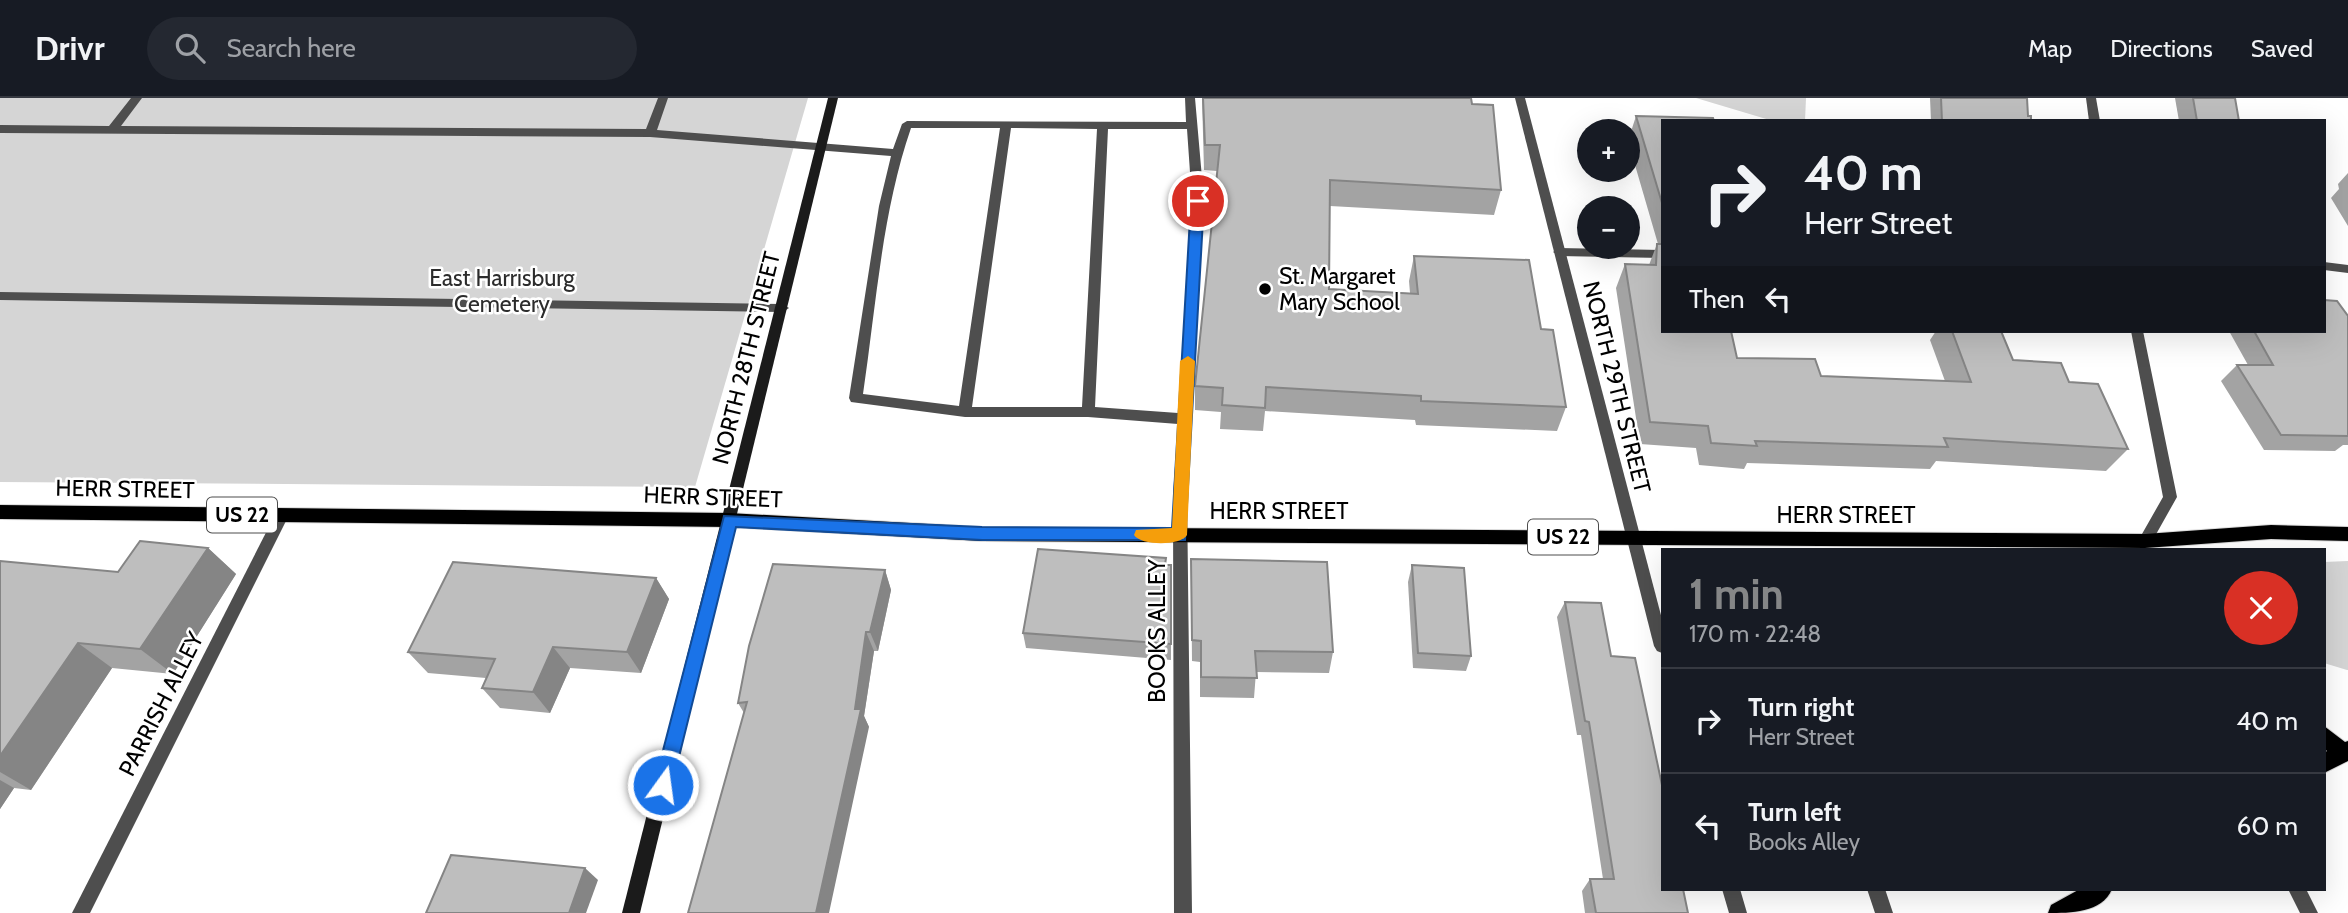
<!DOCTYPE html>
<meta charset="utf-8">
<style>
body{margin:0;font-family:Cabin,sans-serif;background:#242831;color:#f1f3f6;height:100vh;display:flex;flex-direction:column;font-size:26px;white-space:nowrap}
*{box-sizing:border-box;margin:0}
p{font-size:23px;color:#9ea1a6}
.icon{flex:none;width:38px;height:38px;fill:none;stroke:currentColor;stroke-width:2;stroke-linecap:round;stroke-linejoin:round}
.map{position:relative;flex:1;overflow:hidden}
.drawer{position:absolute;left:1661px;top:450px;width:665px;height:343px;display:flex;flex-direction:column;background:#171b24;border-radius:0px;box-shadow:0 7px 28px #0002}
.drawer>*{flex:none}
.banner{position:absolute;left:1661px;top:21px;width:665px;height:214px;border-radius:0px;box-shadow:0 7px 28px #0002;background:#171b24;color:#f1f3f6;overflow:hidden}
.fabs{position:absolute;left:1577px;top:21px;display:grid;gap:14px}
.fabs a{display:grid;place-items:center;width:63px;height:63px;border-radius:50%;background:#171b24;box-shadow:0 7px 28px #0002;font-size:35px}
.pin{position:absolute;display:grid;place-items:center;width:60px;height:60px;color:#fff;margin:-30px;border:4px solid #fff;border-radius:50%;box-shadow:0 2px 7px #0007}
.me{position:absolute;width:77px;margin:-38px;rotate:14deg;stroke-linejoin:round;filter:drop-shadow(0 0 5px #0008)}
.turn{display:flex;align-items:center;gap:24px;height:147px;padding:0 28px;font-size:32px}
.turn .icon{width:91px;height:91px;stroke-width:2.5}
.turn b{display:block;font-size:49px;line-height:60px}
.then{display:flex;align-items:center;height:66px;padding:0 28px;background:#0003;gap:14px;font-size:26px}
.round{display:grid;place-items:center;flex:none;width:74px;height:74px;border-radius:37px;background:#242831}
.head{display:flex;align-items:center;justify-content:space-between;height:119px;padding:0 28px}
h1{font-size:42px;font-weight:800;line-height:52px;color:#858687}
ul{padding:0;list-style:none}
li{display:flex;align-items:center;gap:21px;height:105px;padding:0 28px;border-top:2px solid #363941}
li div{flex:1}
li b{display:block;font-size:26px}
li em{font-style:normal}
header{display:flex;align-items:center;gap:42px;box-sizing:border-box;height:98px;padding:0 35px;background:#171b24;border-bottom:2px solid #363941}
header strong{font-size:33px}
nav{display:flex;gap:38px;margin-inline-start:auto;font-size:24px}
.search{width:490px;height:63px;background:#242831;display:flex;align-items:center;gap:18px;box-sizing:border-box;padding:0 24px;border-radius:38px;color:#9ea1a6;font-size:26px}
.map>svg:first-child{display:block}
.green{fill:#d5d5d5}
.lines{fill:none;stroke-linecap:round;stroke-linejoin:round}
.primary-casing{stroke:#dbdbdb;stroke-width:2}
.lane{fill:#4e4e4e;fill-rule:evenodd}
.street{fill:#4e4e4e;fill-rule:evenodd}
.secondary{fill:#1b1b1b;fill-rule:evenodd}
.primary{fill:#000;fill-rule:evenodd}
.wall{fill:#a3a3a3}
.shaded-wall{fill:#858585}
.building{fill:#bebebe;stroke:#858585;stroke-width:2}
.route{fill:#1a73e8;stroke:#114b97;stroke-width:2}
.slow{fill:#f59e0b}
.poi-dot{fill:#000;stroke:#fff;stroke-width:2.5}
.labels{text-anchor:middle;stroke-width:5;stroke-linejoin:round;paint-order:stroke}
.shield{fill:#fff;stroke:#4c4c4c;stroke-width:2}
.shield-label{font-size:21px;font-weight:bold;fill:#000}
.poi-label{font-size:23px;fill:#000;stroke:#fff;text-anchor:start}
.park-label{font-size:23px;fill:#2c2c2c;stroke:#fff}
.street-label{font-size:23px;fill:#000;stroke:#fff}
</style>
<header>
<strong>Drivr</strong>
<div class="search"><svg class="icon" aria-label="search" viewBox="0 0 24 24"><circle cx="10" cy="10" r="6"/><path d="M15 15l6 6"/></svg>Search here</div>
<nav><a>Map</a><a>Directions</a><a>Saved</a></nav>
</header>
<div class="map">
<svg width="2348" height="815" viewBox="0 0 2348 815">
<rect width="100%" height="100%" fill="#fff"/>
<!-- green -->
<g class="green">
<polygon points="0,0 808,0 695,389 0,384"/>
<polygon points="1696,0 1806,0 1805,23 1773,23"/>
<polygon points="2348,463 2348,572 2347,572 2324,565 2324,464"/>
</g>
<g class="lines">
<defs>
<g id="primary">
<polygon points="0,407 729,415 982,429 2145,436 2271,427 2348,429 2348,443 2271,441 2145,450 982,443 729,429 0,421"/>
<polygon points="2324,628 2345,644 2348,643 2348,663 2324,675 2324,655 2327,653 2324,650"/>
<path d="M2080 791H2112C2102 815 2070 815 2048 815L2051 807Z"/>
</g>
</defs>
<!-- primary casing -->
<use href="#primary" class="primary-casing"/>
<!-- lane -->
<g class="lane">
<path d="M131 0H142L121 28 646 31 658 0H668L657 32 893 51 902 26 907 23 1186 24 1185 0H1195L1204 103 1187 397 1192 815H1174L1173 397 1178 326 1088 319H965L851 304 849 300 879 108 891 58 650 39 0 35V27L109 28ZM911 30H1000L959 308 863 296C876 208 882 114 911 30ZM1011 30 1097 31 1082 309H972ZM1108 31H1187L1192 103 1178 315 1095 309Z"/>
<polygon points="1559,150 1662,152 1662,160 1559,158 1553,154"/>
<polygon points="2324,164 2348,167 2348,175 2324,172"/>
<polygon points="0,194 783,206 789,210 783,214 0,202"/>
<polygon points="282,411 287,413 289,417 90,815 72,815 277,413"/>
<polygon points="1867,791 1885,791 1893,815 1875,815"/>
<polygon points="2288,791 2306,791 2318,815 2300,815"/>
</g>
<!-- street -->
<g class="street">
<polygon points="1515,0 1525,0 1662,521 1662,555 1657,553 1654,548"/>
<polygon points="2086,0 2096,0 2100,23 2089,23"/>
<polygon points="2131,233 2143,233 2177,399 2150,447 2140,447 2138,443 2163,399"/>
<polygon points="1722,791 1740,791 1747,815 1729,815"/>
</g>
<!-- secondary -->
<polygon class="secondary" points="828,0 838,0 640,815 622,815"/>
<!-- primary -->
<use href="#primary" class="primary"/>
</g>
<!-- wall -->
<g class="wall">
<polygon points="1202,0 1472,6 1501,92 1494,117 1330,108 1329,191 1410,195 1409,183 1414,158 1541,231 1566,309 1557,333 1416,327 1415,322 1265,313 1263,333 1220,331 1221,314 1195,312 1195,288 1217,73 1204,72"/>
<polygon points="1930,0 2027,0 2028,18 2031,23 1931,23"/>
<polygon points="2175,0 2235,0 2239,23 2179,23"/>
<polygon points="1636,18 1662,23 1662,233 1737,260 1821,278 1945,283 1930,242 1936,233 2001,233 2013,262 2069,284 2128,351 2106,373 1936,363 1930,371 1747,365 1744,371 1699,367 1696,350 1640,346 1616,190 1625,166 1649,167 1657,146 1658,146 1628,43"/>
<polygon points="2348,75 2348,128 2331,100 2339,91 2338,86"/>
<polygon points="2348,218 2348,347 2343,347 2335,353 2264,352 2221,283 2237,267 2248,267 2229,233 2324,233"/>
<polygon points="208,450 236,476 173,576 112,570 31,692 14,690 0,711 0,463 118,474"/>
<polygon points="1191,461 1333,554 1329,575 1256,574 1254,600 1200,599 1200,564 1192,563"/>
<polygon points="1166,467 1171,467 1171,562 1026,550 1023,535"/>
<polygon points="1412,467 1471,558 1466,573 1413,570 1408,484"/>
<polygon points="885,472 891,492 878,553 874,553 864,618 869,629 744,615 738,605"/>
<polygon points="656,480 669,501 641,575 570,570 550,615 500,610 482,590 486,580 428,575 408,554"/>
<polygon points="1565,504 1611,558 1662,791 1688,815 1585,815 1582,793 1590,781 1603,781 1581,637 1577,637 1557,519"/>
</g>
<!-- shaded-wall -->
<g class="shaded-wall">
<polygon points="208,450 236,476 173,576 140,551"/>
<polygon points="885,472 891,492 878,553 870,534"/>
<polygon points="656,480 669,501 641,575 627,554"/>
<polygon points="866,534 874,553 864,618 869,629 829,815 816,815 855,611"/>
<polygon points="78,545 112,570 31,692 0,674 0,658"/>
<polygon points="553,549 570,570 550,615 533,594"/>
<polygon points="0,682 14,690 0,711"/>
<polygon points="585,770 598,782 586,815 569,815"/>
</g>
<!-- building -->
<g class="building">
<polygon points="1203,0 1471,0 1472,6 1493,7 1501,92 1330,82 1329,191 1418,196 1414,158 1529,162 1541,231 1553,232 1566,309 1421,303 1421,298 1266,289 1265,310 1222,307 1223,290 1195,288 1220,47 1205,47"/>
<polygon points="1941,0 2027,0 2028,18 2031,18 2031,23 1942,23"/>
<polygon points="2193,0 2235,0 2239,23 2197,23"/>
<polygon points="1636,18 1713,20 1714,23 1662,23 1662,105"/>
<polygon points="1657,146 1662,146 1662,233 1731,233 1737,260 1815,261 1821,278 1971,284 1952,233 2001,233 2013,262 2061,265 2069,284 2098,286 2128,351 1944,340 1948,349 1755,343 1757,348 1711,345 1708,328 1650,324 1625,166 1656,167"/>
<polygon points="2324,202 2337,203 2348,218 2348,338 2281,337 2237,267 2273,267 2254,233 2324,233"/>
<polygon points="140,443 208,450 140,551 78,545 0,658 0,463 118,474"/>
<polygon points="1038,451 1166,460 1165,467 1171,467 1171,546 1023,535"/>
<polygon points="1191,461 1327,464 1333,554 1255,553 1257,580 1201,579 1201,543 1192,542"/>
<polygon points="453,464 656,480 627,554 553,549 533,594 482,590 495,561 408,554"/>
<polygon points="773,466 885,472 870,534 866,534 855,611 861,611 816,815 688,815 747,604 738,605 749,548"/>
<polygon points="1412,467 1464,470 1471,558 1418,555"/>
<polygon points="1565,504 1601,505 1611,558 1635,560 1662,687 1662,791 1683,791 1688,815 1596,815 1590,781 1614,781 1589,624 1585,623"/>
<polygon points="451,757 585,770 569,815 426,815"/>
</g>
<!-- route -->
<polygon class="route" points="1198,98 1204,103 1185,442 982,442 736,429 672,687 669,693 663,696 656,693 654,687 724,418 982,429 1172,430 1191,103"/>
<!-- slow -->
<path class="slow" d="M1188 258 1195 263 1187 437C1181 448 1141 448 1134 437L1136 432 1172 430 1180 263Z"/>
<!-- markers -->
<circle class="poi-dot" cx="1265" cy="191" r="7"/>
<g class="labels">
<!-- shield labels -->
<g class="shield">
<rect x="207" y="399.5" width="70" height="35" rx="5"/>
<rect x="1528" y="421.5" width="70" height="35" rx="5"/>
</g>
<g class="shield-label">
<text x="242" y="424">US 22</text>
<text x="1563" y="446">US 22</text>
</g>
<!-- poi labels -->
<g class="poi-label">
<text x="1279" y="186">St. Margaret<tspan x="1279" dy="26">Mary School</tspan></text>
</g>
<!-- park labels -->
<g class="park-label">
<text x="502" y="188">East Harrisburg<tspan x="502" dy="26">Cemetery</tspan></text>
</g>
<!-- street labels -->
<g class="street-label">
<text transform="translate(746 260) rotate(-76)" y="8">NORTH 28TH STREET</text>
<text transform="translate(1617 289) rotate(76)" y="8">NORTH 29TH STREET</text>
<text transform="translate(125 391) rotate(1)" y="8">HERR STREET</text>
<text transform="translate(713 399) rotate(2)" y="8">HERR STREET</text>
<text x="1279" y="421">HERR STREET</text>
<text x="1846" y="425">HERR STREET</text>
<text transform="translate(1157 533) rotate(-90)" y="8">BOOKS ALLEY</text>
<text transform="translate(161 606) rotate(-63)" y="8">PARRISH ALLEY</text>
</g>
</g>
</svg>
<div class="fabs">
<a>+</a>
<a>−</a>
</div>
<div class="pin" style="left:1198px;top:103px;background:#d93025"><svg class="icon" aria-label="arrive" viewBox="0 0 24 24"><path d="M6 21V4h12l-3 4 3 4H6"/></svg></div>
<svg class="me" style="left:663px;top:687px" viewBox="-20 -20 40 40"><circle r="17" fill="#1a73e8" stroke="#fff" stroke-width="3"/><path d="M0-11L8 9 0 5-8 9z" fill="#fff"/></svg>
<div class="banner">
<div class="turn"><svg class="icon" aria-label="right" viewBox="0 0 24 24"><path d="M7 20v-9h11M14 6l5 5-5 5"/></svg><div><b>40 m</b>Herr Street</div></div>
<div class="then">Then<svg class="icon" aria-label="left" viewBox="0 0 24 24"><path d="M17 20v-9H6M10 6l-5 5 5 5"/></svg></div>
</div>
<section class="drawer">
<div class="head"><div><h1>1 min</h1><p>170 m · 22:48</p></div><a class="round" style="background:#d93025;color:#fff"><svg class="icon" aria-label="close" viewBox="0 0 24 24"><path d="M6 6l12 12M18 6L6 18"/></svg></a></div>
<ul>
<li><svg class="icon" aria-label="right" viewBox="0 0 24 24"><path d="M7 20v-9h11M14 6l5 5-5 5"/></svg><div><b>Turn right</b><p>Herr Street</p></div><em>40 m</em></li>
<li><svg class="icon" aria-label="left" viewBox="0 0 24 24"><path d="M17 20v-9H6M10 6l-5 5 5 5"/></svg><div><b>Turn left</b><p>Books Alley</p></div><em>60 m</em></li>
</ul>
</section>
</div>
